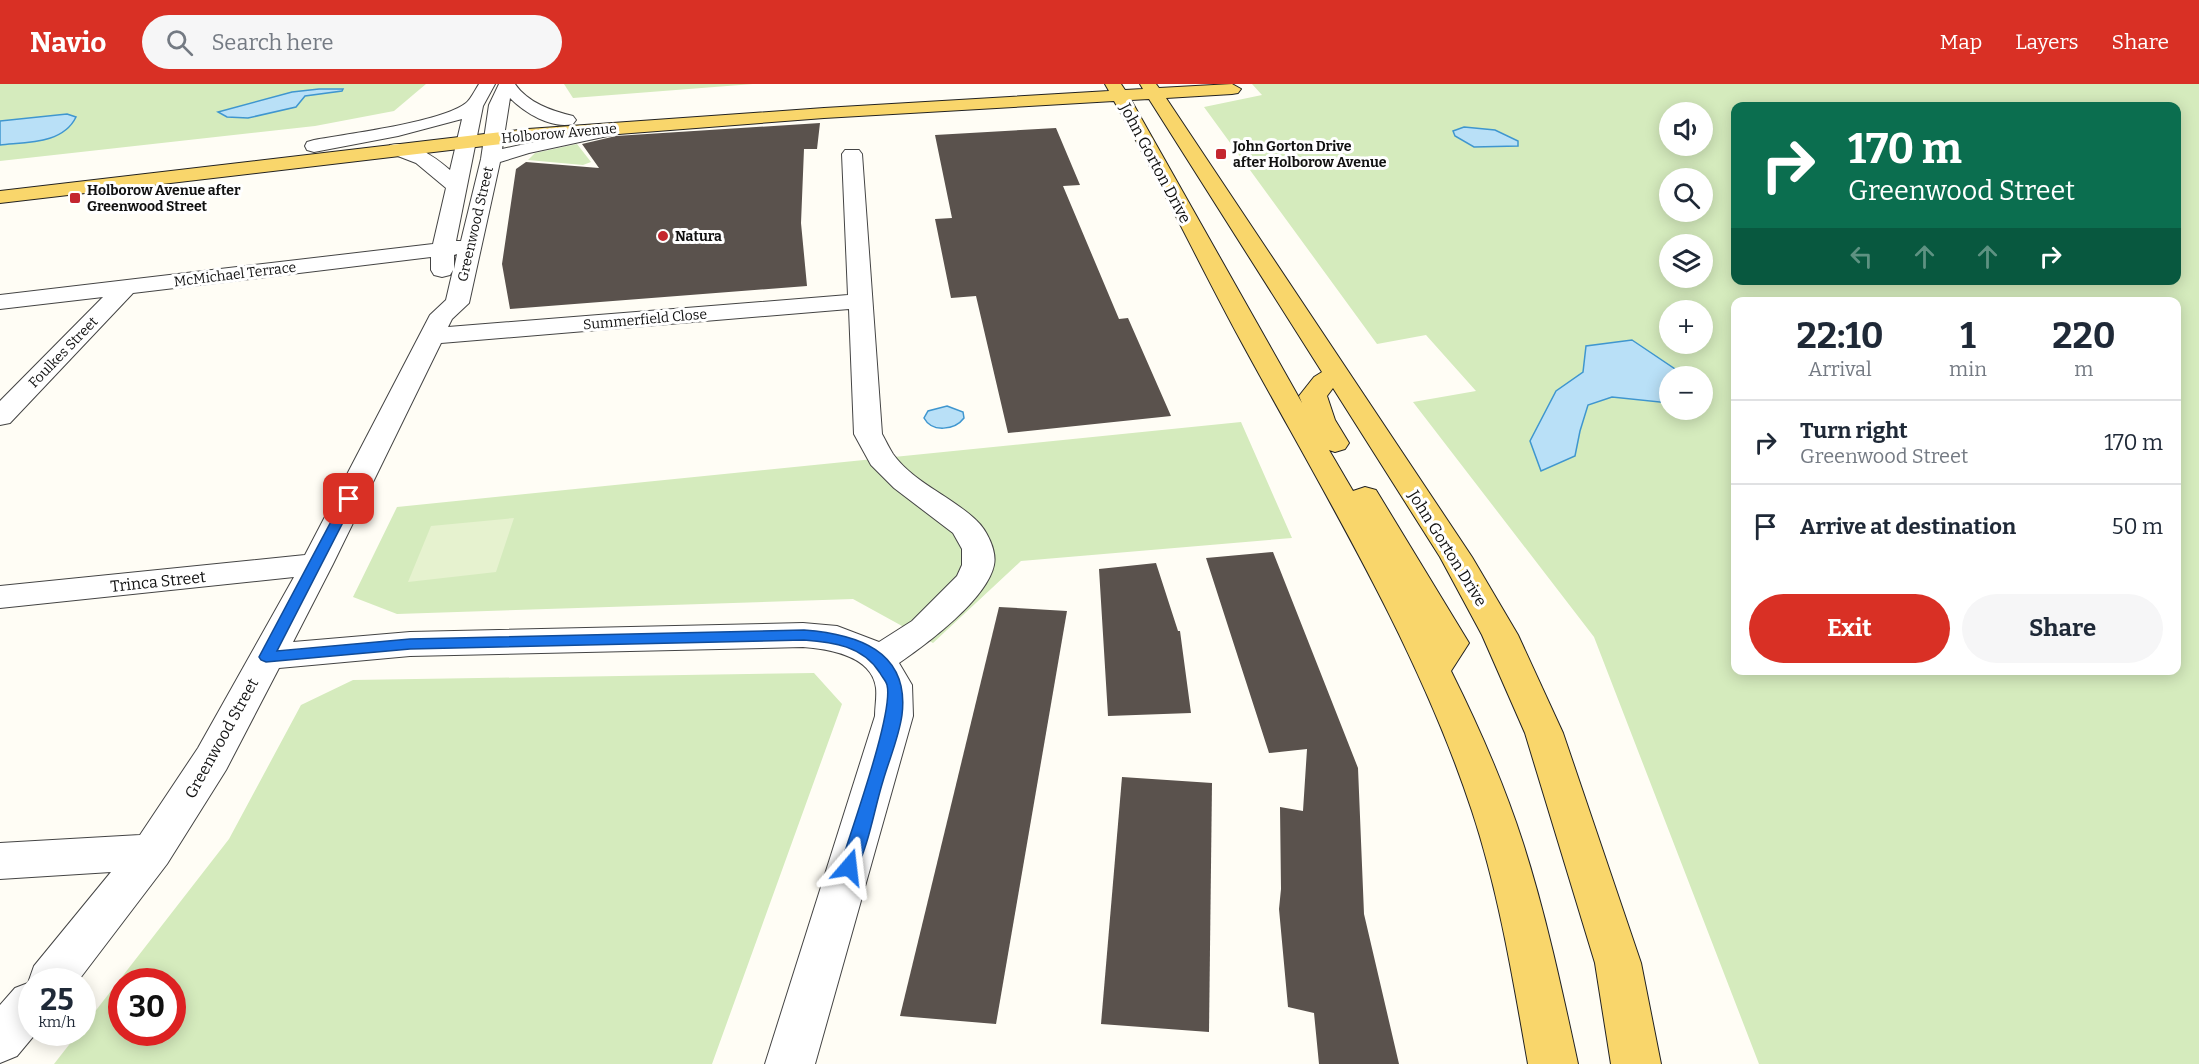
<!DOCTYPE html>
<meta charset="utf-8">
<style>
body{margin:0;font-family:Bitter,serif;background:#f6f6f7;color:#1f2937;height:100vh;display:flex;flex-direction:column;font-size:22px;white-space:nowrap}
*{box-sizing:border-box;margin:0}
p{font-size:20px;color:#747a83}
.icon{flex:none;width:33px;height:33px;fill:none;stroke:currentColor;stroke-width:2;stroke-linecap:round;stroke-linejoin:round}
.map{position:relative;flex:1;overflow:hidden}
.details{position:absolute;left:1731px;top:213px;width:450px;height:378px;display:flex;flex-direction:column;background:#fff;border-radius:12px;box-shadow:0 3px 15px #0003}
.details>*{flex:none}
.banner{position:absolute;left:1731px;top:18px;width:450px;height:183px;border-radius:12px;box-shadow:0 3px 15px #0003;background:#0b6e4f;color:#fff;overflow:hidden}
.fabs{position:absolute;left:1659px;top:18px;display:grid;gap:12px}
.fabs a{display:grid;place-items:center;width:54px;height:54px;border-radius:50%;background:#fff;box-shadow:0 3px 15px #0003;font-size:30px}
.speed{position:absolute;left:18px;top:884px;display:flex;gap:12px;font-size:30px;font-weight:700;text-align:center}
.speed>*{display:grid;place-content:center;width:78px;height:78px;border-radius:50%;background:#fff;box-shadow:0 3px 15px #0003;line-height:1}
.speed small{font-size:15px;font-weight:400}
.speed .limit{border:9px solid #d22;background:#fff;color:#111}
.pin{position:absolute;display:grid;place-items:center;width:51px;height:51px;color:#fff;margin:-26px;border-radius:12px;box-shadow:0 3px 9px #0006}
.me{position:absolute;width:66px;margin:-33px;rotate:17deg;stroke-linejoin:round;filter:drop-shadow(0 0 4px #0008)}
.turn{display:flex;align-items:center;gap:21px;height:126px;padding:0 18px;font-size:27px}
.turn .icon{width:78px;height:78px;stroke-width:2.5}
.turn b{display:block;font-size:42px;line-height:51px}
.lanes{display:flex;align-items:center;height:57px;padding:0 18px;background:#0003;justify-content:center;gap:30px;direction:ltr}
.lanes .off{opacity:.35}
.eta{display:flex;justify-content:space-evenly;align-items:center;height:102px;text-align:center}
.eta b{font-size:36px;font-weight:700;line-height:42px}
.action{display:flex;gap:12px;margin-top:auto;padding:12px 18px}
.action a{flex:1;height:69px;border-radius:36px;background:#d93025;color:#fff;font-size:24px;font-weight:700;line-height:69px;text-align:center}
.action a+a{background:#f6f6f7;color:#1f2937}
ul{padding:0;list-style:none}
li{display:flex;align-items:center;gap:18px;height:84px;padding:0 18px;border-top:2px solid #e0e1e3}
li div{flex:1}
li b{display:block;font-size:22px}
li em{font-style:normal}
header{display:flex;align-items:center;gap:36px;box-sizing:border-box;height:84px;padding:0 30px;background:#d93025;color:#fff}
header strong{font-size:28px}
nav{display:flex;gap:33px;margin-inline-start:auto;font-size:21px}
.search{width:420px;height:54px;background:#f6f6f7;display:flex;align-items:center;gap:15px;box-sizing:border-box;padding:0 21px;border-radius:33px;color:#747a83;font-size:22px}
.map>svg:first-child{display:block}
.green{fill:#d5ebbd;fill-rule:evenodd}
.pitch{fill:#e6f2cf}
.water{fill:#b9e0f7;stroke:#3f96cf;stroke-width:1.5}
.building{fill:#5a524d}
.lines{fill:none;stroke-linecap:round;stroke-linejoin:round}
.minor-casing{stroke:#444;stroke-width:2}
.major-casing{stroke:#222;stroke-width:2}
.minor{fill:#fff;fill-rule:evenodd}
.major{fill:#f9d66b;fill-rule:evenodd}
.route{fill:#1a73e8;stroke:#114b97;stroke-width:1.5}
.poi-dot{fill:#c4262e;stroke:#fff;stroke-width:2}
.labels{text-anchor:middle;stroke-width:6;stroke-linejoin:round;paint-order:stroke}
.far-street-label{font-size:14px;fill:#111;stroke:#fff}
.far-poi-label{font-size:14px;font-weight:bold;fill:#111;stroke:#fff;text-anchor:start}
.street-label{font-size:16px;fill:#111;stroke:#fff}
</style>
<header>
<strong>Navio</strong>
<div class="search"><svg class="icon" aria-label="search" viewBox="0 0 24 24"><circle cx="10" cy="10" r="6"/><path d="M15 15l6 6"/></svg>Search here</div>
<nav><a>Map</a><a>Layers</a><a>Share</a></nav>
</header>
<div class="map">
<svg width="2199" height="980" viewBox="0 0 2199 980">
<rect width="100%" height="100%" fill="#fffdf5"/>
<!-- green -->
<g class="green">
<polygon points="0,0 426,0 394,27 315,42 0,77"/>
<polygon points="564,0 753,0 573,14"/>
<path d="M1252 0H2199V980H1759L1594 553 1413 318 1476 307 1426 251 1377 260 1204 23 1262 11ZM1736 22H2176V196H1736ZM1670 28H1702V62H1670ZM1670 94H1702V128H1670ZM1670 160H1702V194H1670ZM1736 218H2176V586H1736ZM1670 226H1702V260H1670ZM1670 292H1702V326H1670Z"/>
<polygon points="577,60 591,78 583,81 528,76 535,69"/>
<polygon points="1241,338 1292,454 1021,477 933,559 853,515 397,530 353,513 397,423"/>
<path d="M814 589 842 620 712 980H54L79 948H82L83 943 229 755 301 621 353 596ZM122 897H172V948H122Z"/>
</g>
<!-- pitch -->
<polygon class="pitch" points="514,434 496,488 408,498 431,442"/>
<!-- water -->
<g class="water">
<polygon points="319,5 343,5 342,7 305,12 296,23 248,34 227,33 218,28 292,8"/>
<path d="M67 30 76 33C63 60 27 58 0 61V37Z"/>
<polygon points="1464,43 1495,46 1518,57 1518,62 1474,63 1455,52 1453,47"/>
<polygon points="1632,256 1678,287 1680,292 1670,292 1669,319 1612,313 1588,321 1580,347 1575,372 1541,387 1530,357 1556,307 1583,288 1586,262"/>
<path d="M947 322 963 328 964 334C955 346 932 349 924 334L928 327Z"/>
</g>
<!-- building -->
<g class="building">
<polygon points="820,39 817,65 804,65 801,139 807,202 510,225 502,180 516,85 526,78 599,84 582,60 616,52"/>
<polygon points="1056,44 1080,101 1063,102 1119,235 1128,234 1171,332 1008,349 976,212 951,214 935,135 952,134 935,51"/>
<polygon points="1273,468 1358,684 1364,830 1399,980 1319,980 1314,929 1288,923 1279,825 1281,805 1280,723 1303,727 1307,665 1269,669 1206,474"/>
<polygon points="1156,479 1178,547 1180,547 1191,629 1108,632 1099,485"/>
<polygon points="999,523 1067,527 996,940 900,932"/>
<polygon points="1122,693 1212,699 1209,948 1101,940"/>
</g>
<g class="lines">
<defs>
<path id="minor" d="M479 0H495L483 22 456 157H461L481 75 489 21 499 0H515C528 19 552 27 573 32L576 36 573 40C551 45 525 29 510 14L502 65 620 39 626 40 629 44 626 48 529 69 500 78 469 219 452 235 448 243 848 211 842 70 845 66H859L862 70 882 350C886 357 889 364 893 370 914 399 951 412 976 436 987 446 997 467 994 481 987 515 927 560 899 579L912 601 913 632 815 980H765L875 632C875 623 877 613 876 604 872 571 828 565 803 563L410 572 279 584 226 686 167 780 78 897H32V948H37L17 972 0 979V921L15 904 28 899 34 882 111 788 0 795V759L140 751 198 664 294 493 0 524V502L305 471 430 231 446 216 453 186 450 191 442 193 434 191 431 186V173L133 209 10 339 0 341V317L103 213 0 225V211L433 160 446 104 416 79 390 69 388 65 390 61C412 56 435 73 450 86L462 35 398 52 314 68 307 66 305 62 307 58 314 56C347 50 442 38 466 19 471 15 475 6 479 0ZM457 170 454 185V171ZM849 225 854 350 871 381 894 404 953 449 962 465V481L957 492 912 537 879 558 837 542 803 539 410 548 293 558 333 480 441 259Z"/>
<path id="major" d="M1105 0H1121L1125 6 1143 5 1140 0H1156L1159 4 1232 0 1241 5 1238 9 1232 10 1166 14 1472 473 1518 551 1563 649 1641 879 1661 980H1611L1595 879 1525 649 1482 551 1440 473 1333 304 1327 312 1335 336 1349 359 1345 365 1335 368 1329 366 1353 407 1365 403 1376 406 1469 559 1451 587C1479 643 1504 700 1523 759 1546 831 1562 906 1578 980H1528C1513 895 1499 809 1472 727 1419 566 1329 418 1248 270 1202 187 1162 100 1114 17L824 34 528 57 0 119V107L528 45 824 24 1109 7ZM1149 15 1322 288 1314 293 1299 312 1302 319 1131 16Z"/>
</defs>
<!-- minor casing -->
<use href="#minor" class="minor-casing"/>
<!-- major casing -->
<use href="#major" class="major-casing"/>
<!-- minor -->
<use href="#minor" class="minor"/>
<!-- major -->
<use href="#major" class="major"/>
</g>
<!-- route -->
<path class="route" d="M349 411 355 415 277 567 410 555 804 546C856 550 910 566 902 631 899 653 889 676 883 697 874 726 869 761 855 788L849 790 842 788 840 783C850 749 894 629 887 601 886 597 882 593 880 589 863 562 833 558 804 556L410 565 266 578 261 576 259 573 343 415Z"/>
<!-- markers -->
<g class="poi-dot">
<rect x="1215" y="64" width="12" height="12" rx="3"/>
<rect x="69" y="108" width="12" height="12" rx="3"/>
<circle cx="663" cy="152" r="6"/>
</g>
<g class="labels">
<!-- far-street labels -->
<g class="far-street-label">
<text transform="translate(559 49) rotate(-5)" y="5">Holborow Avenue</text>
<text transform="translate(475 140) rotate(-77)" y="5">Greenwood Street</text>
<text transform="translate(235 190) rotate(-7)" y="5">McMichael Terrace</text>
<text transform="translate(645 235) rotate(-5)" y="5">Summerfield Close</text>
<text transform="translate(63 268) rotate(-46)" y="5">Foulkes Street</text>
</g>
<!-- far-poi labels -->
<g class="far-poi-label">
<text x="1233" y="67">John Gorton Drive<tspan x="1233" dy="16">after Holborow Avenue</tspan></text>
<text x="87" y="111">Holborow Avenue after<tspan x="87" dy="16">Greenwood Street</tspan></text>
<text x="675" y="157">Natura</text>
</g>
<!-- street labels -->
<g class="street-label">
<text transform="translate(1156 79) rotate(62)" y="6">John Gorton Drive</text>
<text transform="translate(1448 464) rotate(58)" y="6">John Gorton Drive</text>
<text transform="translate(158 497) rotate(-6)" y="6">Trinca Street</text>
<text transform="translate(221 654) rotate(-61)" y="6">Greenwood Street</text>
</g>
</g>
</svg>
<div class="fabs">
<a><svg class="icon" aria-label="sound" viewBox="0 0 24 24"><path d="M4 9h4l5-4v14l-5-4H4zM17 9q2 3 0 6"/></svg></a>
<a><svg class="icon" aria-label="search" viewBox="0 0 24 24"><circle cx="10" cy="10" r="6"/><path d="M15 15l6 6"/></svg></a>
<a><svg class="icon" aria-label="layers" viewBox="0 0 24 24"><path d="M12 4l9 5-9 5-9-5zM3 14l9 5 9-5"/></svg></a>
<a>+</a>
<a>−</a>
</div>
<div class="speed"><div>25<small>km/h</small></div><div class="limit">30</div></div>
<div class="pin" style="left:349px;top:415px;background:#d93025"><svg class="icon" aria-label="arrive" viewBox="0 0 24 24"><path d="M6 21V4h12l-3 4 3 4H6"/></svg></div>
<svg class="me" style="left:849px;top:783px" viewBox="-20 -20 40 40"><path d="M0-17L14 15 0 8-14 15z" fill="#1a73e8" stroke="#fff" stroke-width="4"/></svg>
<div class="banner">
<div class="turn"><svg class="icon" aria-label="right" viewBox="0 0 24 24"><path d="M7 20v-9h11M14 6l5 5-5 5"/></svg><div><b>170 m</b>Greenwood Street</div></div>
<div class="lanes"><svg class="icon off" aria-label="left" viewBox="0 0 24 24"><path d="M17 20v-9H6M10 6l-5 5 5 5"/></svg><svg class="icon off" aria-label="ahead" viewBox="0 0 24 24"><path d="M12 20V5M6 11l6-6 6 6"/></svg><svg class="icon off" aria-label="ahead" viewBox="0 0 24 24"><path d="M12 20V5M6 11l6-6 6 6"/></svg><svg class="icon" aria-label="right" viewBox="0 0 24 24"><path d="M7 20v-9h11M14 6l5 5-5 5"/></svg></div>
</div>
<section class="details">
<div class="eta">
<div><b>22:10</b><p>Arrival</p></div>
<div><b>1</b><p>min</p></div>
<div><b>220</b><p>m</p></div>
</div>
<ul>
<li><svg class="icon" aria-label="right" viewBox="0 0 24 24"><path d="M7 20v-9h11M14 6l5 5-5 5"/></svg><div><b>Turn right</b><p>Greenwood Street</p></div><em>170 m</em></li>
<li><svg class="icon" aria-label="arrive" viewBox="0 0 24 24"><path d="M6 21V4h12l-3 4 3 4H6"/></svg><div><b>Arrive at destination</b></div><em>50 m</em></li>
</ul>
<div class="action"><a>Exit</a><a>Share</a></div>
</section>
</div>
